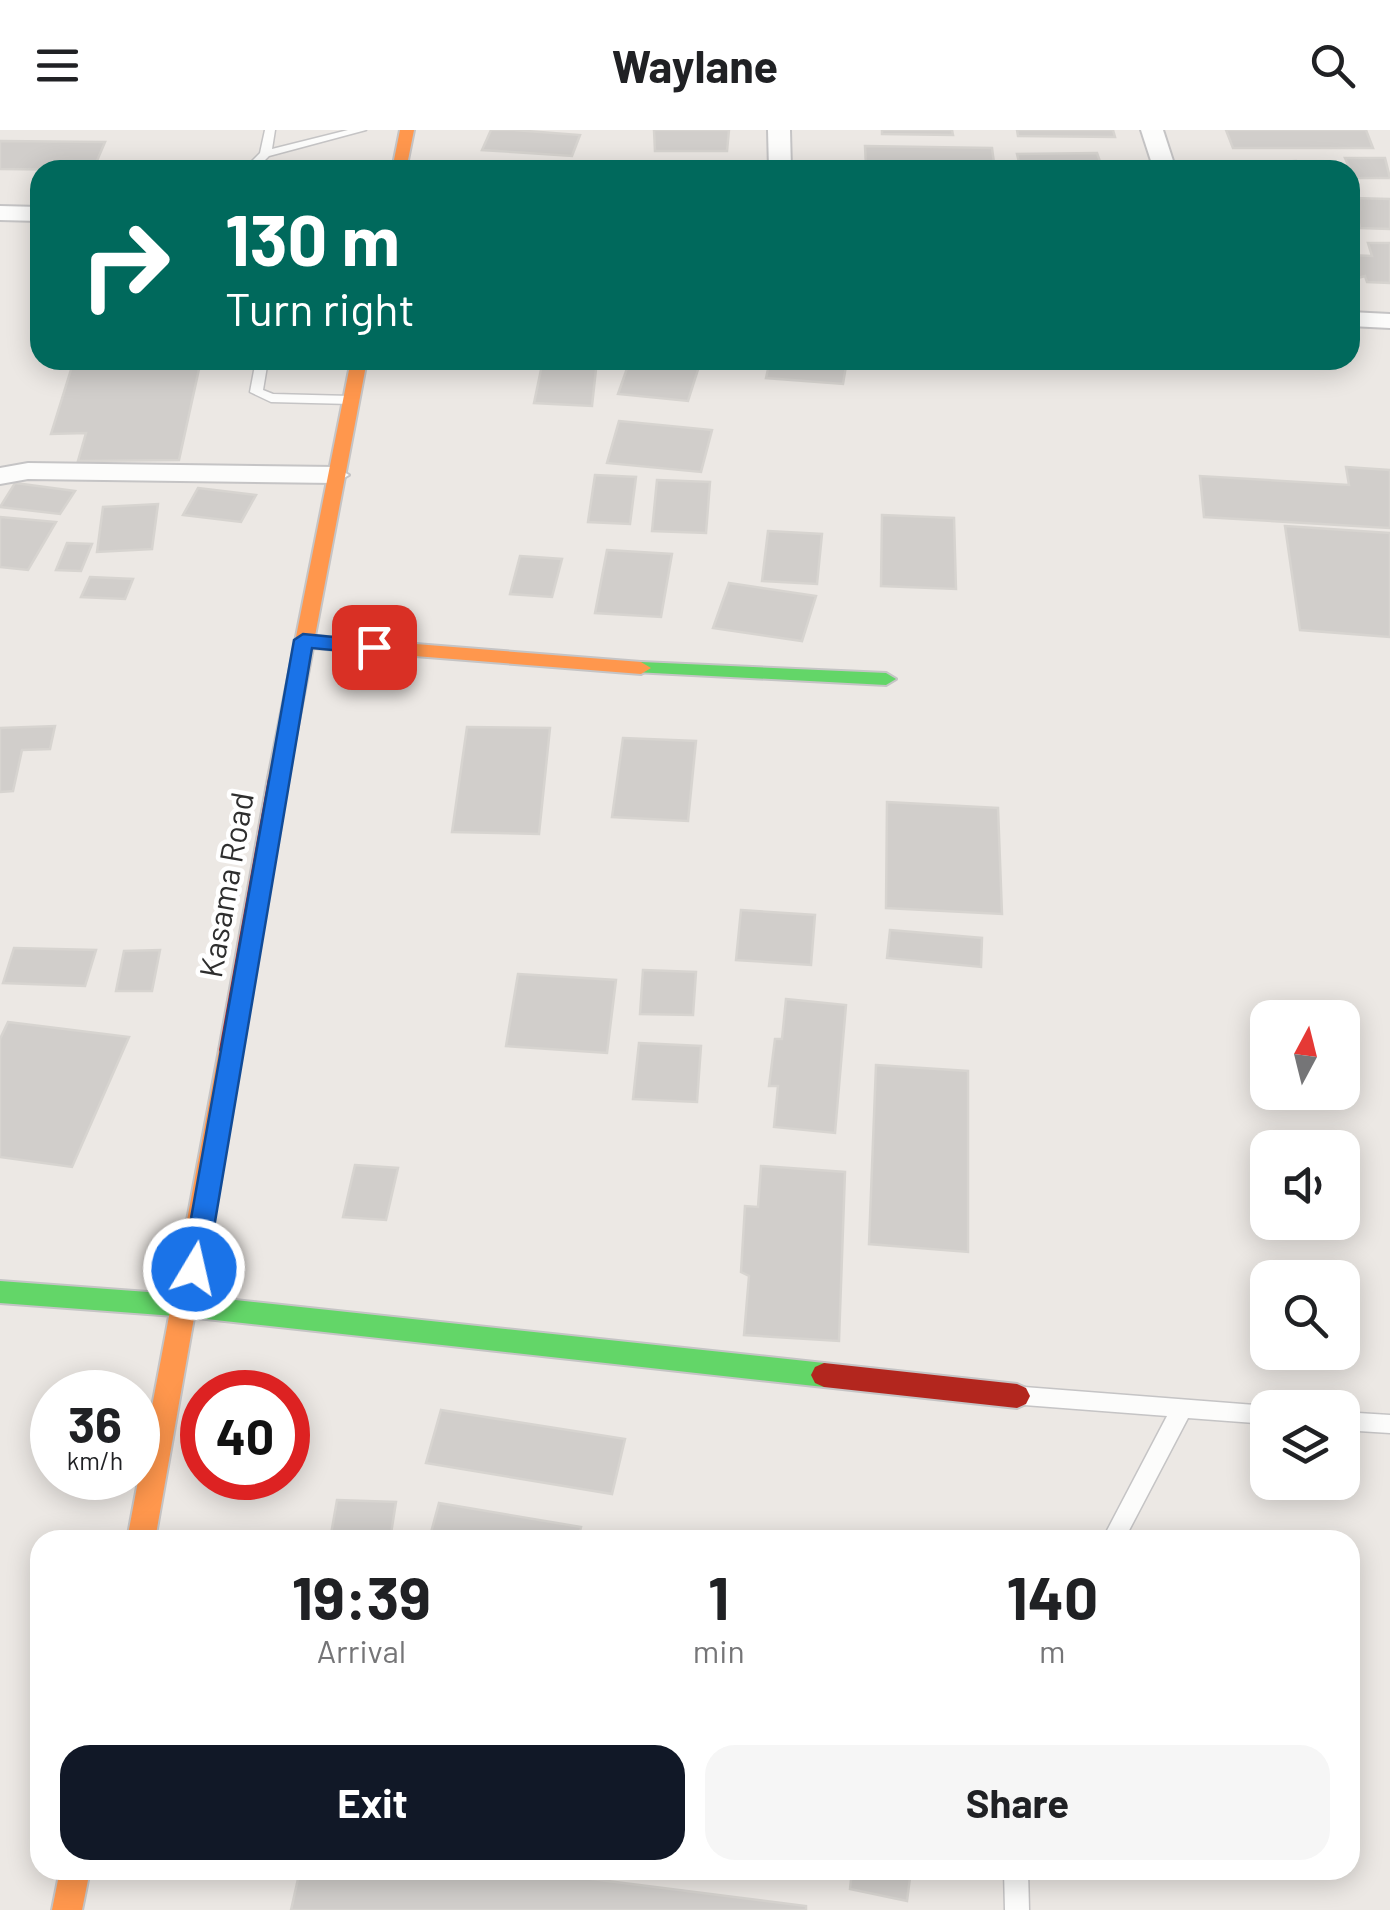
<!DOCTYPE html>
<style>
body{margin:0;font-family:Barlow,sans-serif;background:#f6f6f6;color:#202124;height:100vh;display:flex;flex-direction:column;font-size:38px;white-space:nowrap}
*{box-sizing:border-box;margin:0}
p{font-size:32px;color:#757577}
.icon{flex:none;width:55px;height:55px;fill:none;stroke:currentColor;stroke-width:2;stroke-linecap:round;stroke-linejoin:round}
.map{position:relative;flex:1;overflow:hidden}
.sheet{position:absolute;left:30px;top:1400px;width:1330px;height:350px;display:flex;flex-direction:column;background:#fff;border-radius:30px;box-shadow:0 5px 25px #0003}
.sheet>*{flex:none}
.top-card{position:absolute;left:30px;top:30px;width:1330px;height:210px;border-radius:30px;box-shadow:0 5px 25px #0003;background:#00695c;color:#fff;overflow:hidden}
.needle{width:65px;rotate:7deg}
.tools{position:absolute;left:1250px;top:870px;display:grid;gap:20px}
.tools a{display:grid;place-items:center;width:110px;height:110px;border-radius:20px;background:#fff;box-shadow:0 5px 25px #0003;font-size:50px}
.speed{position:absolute;left:30px;top:1240px;display:flex;gap:20px;font-size:50px;font-weight:700;text-align:center}
.speed>*{display:grid;place-content:center;width:130px;height:130px;border-radius:50%;background:#fff;box-shadow:0 5px 25px #0003;line-height:1}
.speed small{font-size:25px;font-weight:400}
.speed .limit{border:15px solid #d22;background:#fff;color:#111}
.pin{position:absolute;display:grid;place-items:center;width:85px;height:85px;color:#fff;margin:-42px;border-radius:20px;box-shadow:0 5px 15px #0006}
.me{position:absolute;width:110px;margin:-55px;rotate:9deg;stroke-linejoin:round;filter:drop-shadow(0 0 8px #0008)}
.turn{display:flex;align-items:center;gap:35px;height:210px;padding:0 30px;font-size:45px}
.turn .icon{width:130px;height:130px;stroke-width:2.5}
.turn b{display:block;font-size:70px;line-height:85px}
.eta{display:flex;justify-content:space-evenly;align-items:center;height:170px;text-align:center}
.eta b{font-size:60px;font-weight:700;line-height:70px}
.primary-button{display:flex;gap:20px;margin-top:auto;padding:20px 30px}
.primary-button a{flex:1;height:115px;border-radius:30px;background:#111827;color:#fff;font-size:40px;font-weight:700;line-height:115px;text-align:center}
.primary-button a+a{background:#f6f6f6;color:#202124}
header{display:flex;justify-content:space-between;align-items:center;height:130px;padding:0 30px;background:#fff;font-size:45px;font-weight:700}
.map>svg:first-child{display:block}
.building{fill:#d1cecb;stroke:#d7d4d0;stroke-width:2.5}
.lines{fill:none;stroke-linecap:round;stroke-linejoin:round}
.lane-casing{stroke:#c5c4c5;stroke-width:3}
.street-casing{stroke:#c5c4c5;stroke-width:4}
.fast-casing{stroke:#c5c4c5;stroke-width:4}
.slow-casing{stroke:#c5c4c5;stroke-width:4}
.jam-casing{stroke:#c5c4c5;stroke-width:4}
.lane{fill:#fcfcfb;fill-rule:evenodd}
.street{fill:#fcfcfb;fill-rule:evenodd}
.fast{fill:#63d668;fill-rule:evenodd}
.slow{fill:#ff974d;fill-rule:evenodd}
.jam{fill:#b3261e;fill-rule:evenodd}
.route{fill:#1a73e8;stroke:#114b97;stroke-width:2.5}
.labels{text-anchor:middle;stroke-width:9;stroke-linejoin:round;paint-order:stroke}
.street-label{font-size:32px;fill:#2e2e2e;stroke:#fff}
</style>
<header><svg class="icon" aria-label="menu" viewBox="0 0 24 24"><path d="M4 6h16M4 12h16M4 18h16"/></svg>Waylane<svg class="icon" aria-label="search" viewBox="0 0 24 24"><circle cx="10" cy="10" r="6"/><path d="M15 15l6 6"/></svg></header>
<div class="map">
<svg width="1390" height="1780" viewBox="0 0 1390 1780">
<rect width="100%" height="100%" fill="#ece8e4"/>
<!-- building -->
<g class="building">
<polygon points="491,0 514,0 580,5 572,26 482,20"/>
<polygon points="654,0 729,0 727,21 655,21"/>
<polygon points="882,0 952,0 953,5 882,4"/>
<polygon points="1017,0 1113,0 1115,7 1018,6"/>
<polygon points="1226,0 1366,0 1373,18 1233,18"/>
<polygon points="0,11 105,12 93,40 0,39"/>
<polygon points="865,16 992,18 994,33 967,33 968,40 866,37"/>
<polygon points="1097,23 1103,40 1021,40 1017,24"/>
<polygon points="1345,28 1385,28 1390,48 1354,48"/>
<polygon points="1296,31 1300,40 1260,40 1256,33"/>
<polygon points="482,33 597,35 597,40 485,40"/>
<polygon points="1353,68 1390,69 1390,99 1360,98"/>
<polygon points="1368,113 1390,113 1390,153 1367,152 1365,146 1350,150 1350,125 1372,126"/>
<polygon points="74,230 201,230 179,330 78,331 86,303 51,304"/>
<polygon points="543,230 597,230 592,276 534,273"/>
<polygon points="630,230 701,230 688,271 618,264"/>
<polygon points="770,230 847,230 843,254 766,248"/>
<polygon points="619,291 712,300 701,342 607,333"/>
<polygon points="1346,337 1390,340 1390,398 1204,387 1200,346 1349,355"/>
<polygon points="595,345 636,347 630,394 588,392"/>
<polygon points="657,350 710,352 706,403 652,401"/>
<polygon points="15,353 75,361 60,384 0,377"/>
<polygon points="198,358 256,365 241,392 183,385"/>
<polygon points="158,374 152,419 97,422 103,377"/>
<polygon points="882,385 954,388 956,459 881,456"/>
<polygon points="0,387 56,392 28,440 0,437"/>
<polygon points="1285,396 1390,403 1390,507 1300,500"/>
<polygon points="768,401 822,404 817,454 762,451"/>
<polygon points="67,413 92,414 81,441 56,440"/>
<polygon points="607,420 672,424 661,487 595,483"/>
<polygon points="520,426 562,429 552,467 510,464"/>
<polygon points="90,447 133,449 125,469 81,467"/>
<polygon points="729,453 816,466 802,511 713,498"/>
<polygon points="55,596 50,619 22,620 13,661 0,662 0,598"/>
<polygon points="467,597 550,598 539,704 452,702"/>
<polygon points="623,608 696,611 688,691 612,687"/>
<polygon points="887,672 998,678 1002,784 886,778"/>
<polygon points="741,780 815,785 811,835 736,830"/>
<polygon points="890,800 982,808 981,837 887,828"/>
<polygon points="14,818 96,820 85,856 3,853"/>
<polygon points="160,820 152,861 116,861 124,821"/>
<polygon points="643,840 696,842 693,885 640,884"/>
<polygon points="518,844 616,850 607,923 506,916"/>
<polygon points="786,869 846,875 835,1003 774,997 778,956 769,956 775,909 782,909"/>
<polygon points="8,892 129,907 72,1037 0,1027 0,909"/>
<polygon points="639,913 701,916 697,972 633,969"/>
<polygon points="876,935 968,941 968,1122 869,1114"/>
<polygon points="355,1035 398,1038 386,1090 343,1087"/>
<polygon points="761,1036 845,1042 839,1211 744,1205 749,1146 741,1142 745,1076 758,1077"/>
<polygon points="441,1280 625,1309 612,1364 426,1333"/>
<polygon points="337,1370 396,1372 390,1410 330,1410"/>
<polygon points="439,1373 581,1397 578,1410 429,1410"/>
<polygon points="300,1740 521,1740 806,1776 806,1780 291,1780"/>
<polygon points="852,1740 911,1740 907,1771 850,1759"/>
</g>
<g class="lines">
<defs>
<g id="lane">
<polygon points="265,0 275,0 272,19 348,0 366,0 269,26 255,40 243,40 260,23"/>
<polygon points="256,230 268,230 263,260 273,264 351,266 357,270 351,274 271,272 250,262"/>
<polygon points="1024,1257 1268,1276 1273,1278 1268,1278 1268,1294 1188,1288 1124,1410 1102,1410 1167,1286 1024,1275 1017,1272 1014,1266 1017,1260"/>
<polygon points="1342,1282 1390,1285 1390,1303 1342,1300"/>
<polygon points="1004,1740 1028,1740 1029,1780 1005,1780"/>
</g>
<g id="street">
<polygon points="768,0 790,0 791,40 769,40"/>
<polygon points="1141,0 1163,0 1176,40 1154,40"/>
<polygon points="0,76 40,77 40,91 0,90"/>
<polygon points="1350,182 1390,184 1390,198 1350,196"/>
<polygon points="28,333 335,337 349,345 335,353 28,349 0,354 0,338"/>
</g>
<g id="fast">
<polygon points="641,532 886,543 896,549 886,555 634,542 631,538"/>
<polygon points="0,1151 188,1165 824,1233 833,1237 837,1245 833,1253 824,1257 188,1187 0,1173"/>
</g>
<g id="slow">
<polygon points="400,0 414,0 406,40 392,40"/>
<polygon points="351,230 367,230 315,506 641,532 651,538 641,544 313,518 288,648 278,655 268,648"/>
<polygon points="230,911 238,914 241,920 155,1410 127,1410 219,920 222,914"/>
<polygon points="60,1740 90,1740 82,1780 52,1780"/>
</g>
<g id="jam">
<polygon points="278,641 288,648 241,920 238,926 222,926 219,920 268,648"/>
<polygon points="824,1233 1017,1254 1026,1258 1030,1266 1026,1274 1017,1278 824,1257 815,1253 811,1245 815,1237"/>
</g>
</defs>
<!-- lane casing -->
<use href="#lane" class="lane-casing"/>
<!-- street casing -->
<use href="#street" class="street-casing"/>
<!-- fast casing -->
<use href="#fast" class="fast-casing"/>
<!-- slow casing -->
<use href="#slow" class="slow-casing"/>
<!-- jam casing -->
<use href="#jam" class="jam-casing"/>
<!-- lane -->
<use href="#lane" class="lane"/>
<!-- street -->
<use href="#street" class="street"/>
<!-- fast -->
<use href="#fast" class="fast"/>
<!-- slow -->
<use href="#slow" class="slow"/>
<!-- jam -->
<use href="#jam" class="jam"/>
</g>
<!-- route -->
<polygon class="route" points="303,504 374,511 384,517 374,524 312,518 207,1139 194,1150 182,1139 294,510"/>
<g class="labels">
<!-- street labels -->
<g class="street-label">
<text transform="translate(227 755) rotate(-80)" y="11">Kasama Road</text>
</g>
</g>
</svg>
<div class="tools">
<a><svg class="needle" viewBox="-14 -14 28 28"><path d="M0-13l5 13h-10z" fill="#e53935"/><path d="M0 13l5-13h-10z" fill="#757577"/></svg></a>
<a><svg class="icon" aria-label="sound" viewBox="0 0 24 24"><path d="M4 9h4l5-4v14l-5-4H4zM17 9q2 3 0 6"/></svg></a>
<a><svg class="icon" aria-label="search" viewBox="0 0 24 24"><circle cx="10" cy="10" r="6"/><path d="M15 15l6 6"/></svg></a>
<a><svg class="icon" aria-label="layers" viewBox="0 0 24 24"><path d="M12 4l9 5-9 5-9-5zM3 14l9 5 9-5"/></svg></a>
</div>
<div class="speed"><div>36<small>km/h</small></div><div class="limit">40</div></div>
<div class="pin" style="left:374px;top:517px;background:#d93025"><svg class="icon" aria-label="arrive" viewBox="0 0 24 24"><path d="M6 21V4h12l-3 4 3 4H6"/></svg></div>
<svg class="me" style="left:194px;top:1139px" viewBox="-20 -20 40 40"><circle r="17" fill="#1a73e8" stroke="#fff" stroke-width="3"/><path d="M0-11L8 9 0 5-8 9z" fill="#fff"/></svg>
<div class="top-card">
<div class="turn"><svg class="icon" aria-label="right" viewBox="0 0 24 24"><path d="M7 20v-9h11M14 6l5 5-5 5"/></svg><div><b>130 m</b>Turn right</div></div>
</div>
<section class="sheet">
<div class="eta">
<div><b>19:39</b><p>Arrival</p></div>
<div><b>1</b><p>min</p></div>
<div><b>140</b><p>m</p></div>
</div>
<div class="primary-button"><a>Exit</a><a>Share</a></div>
</section>
</div>
